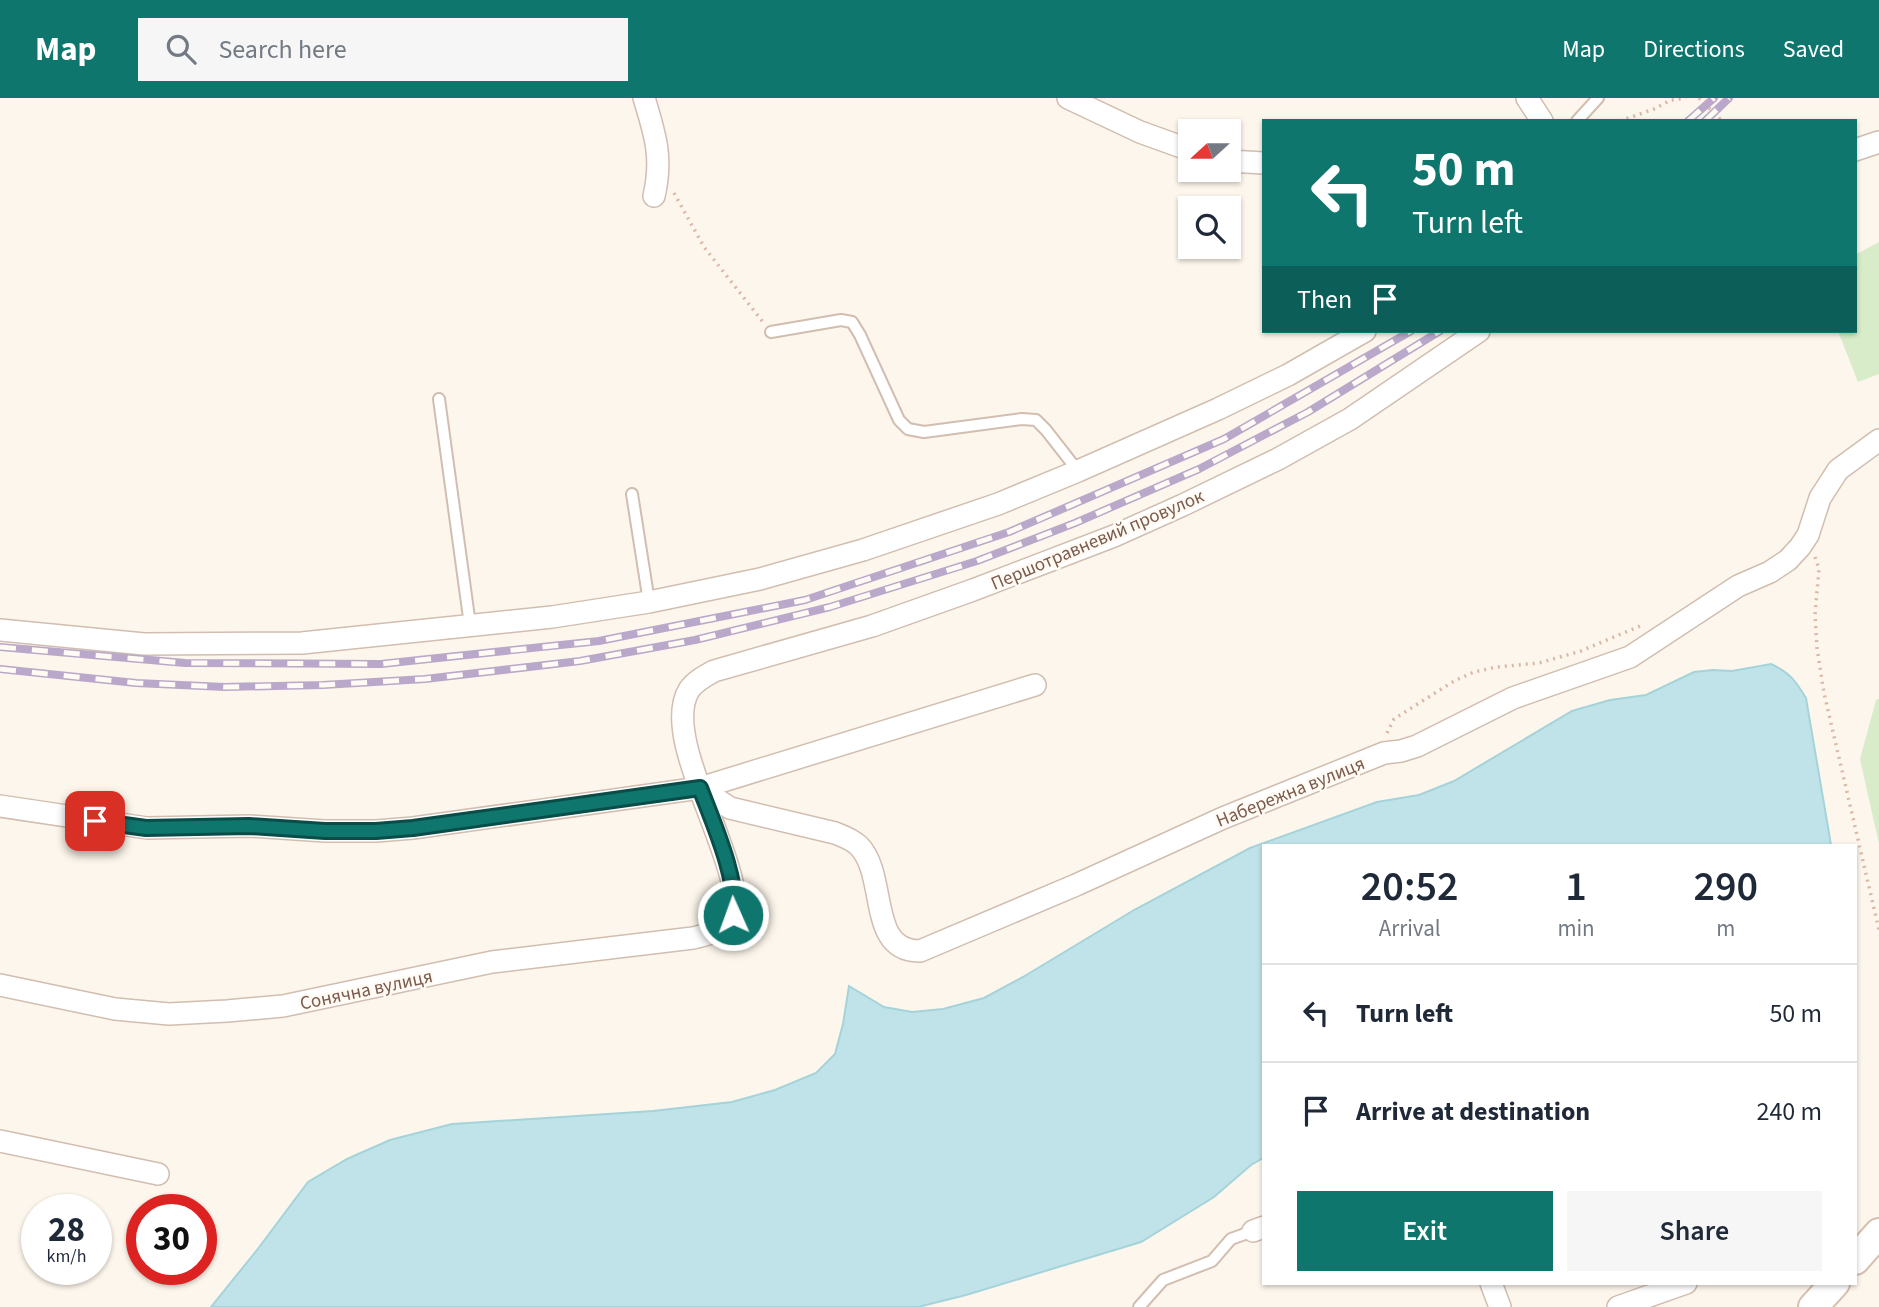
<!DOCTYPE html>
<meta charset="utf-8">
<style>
body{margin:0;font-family:"Source Sans 3",sans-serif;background:#f6f6f7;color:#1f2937;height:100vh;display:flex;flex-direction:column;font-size:26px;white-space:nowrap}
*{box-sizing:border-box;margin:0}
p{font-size:23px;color:#747a83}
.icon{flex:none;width:38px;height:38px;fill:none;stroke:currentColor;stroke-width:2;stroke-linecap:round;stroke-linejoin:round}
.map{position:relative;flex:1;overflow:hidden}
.side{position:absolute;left:1262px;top:746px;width:595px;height:441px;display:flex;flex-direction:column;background:#fff;border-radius:0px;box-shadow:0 2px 5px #0004}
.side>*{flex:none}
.top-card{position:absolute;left:1262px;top:21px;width:595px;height:214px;border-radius:0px;box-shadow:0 2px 5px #0004;background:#0f766e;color:#fff;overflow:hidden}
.needle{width:46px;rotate:249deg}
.buttons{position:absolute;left:1178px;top:21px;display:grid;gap:14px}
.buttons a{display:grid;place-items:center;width:63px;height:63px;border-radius:0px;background:#fff;box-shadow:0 2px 5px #0004;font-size:35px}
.speed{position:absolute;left:21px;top:1096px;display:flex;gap:14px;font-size:35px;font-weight:700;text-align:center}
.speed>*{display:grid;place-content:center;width:91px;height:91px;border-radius:50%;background:#fff;box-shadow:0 2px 5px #0004;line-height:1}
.speed small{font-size:18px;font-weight:400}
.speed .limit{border:10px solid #d22;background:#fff;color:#111}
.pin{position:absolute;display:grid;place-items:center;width:60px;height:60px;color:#fff;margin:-30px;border-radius:14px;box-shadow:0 4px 10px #0006}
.me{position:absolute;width:77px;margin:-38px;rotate:358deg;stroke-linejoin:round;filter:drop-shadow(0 0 5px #0008)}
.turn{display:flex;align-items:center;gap:24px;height:147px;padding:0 35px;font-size:32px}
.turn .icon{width:91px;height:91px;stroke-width:2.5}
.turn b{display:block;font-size:49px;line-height:60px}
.then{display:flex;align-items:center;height:66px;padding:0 35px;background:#0003;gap:14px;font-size:26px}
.eta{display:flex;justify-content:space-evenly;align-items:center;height:119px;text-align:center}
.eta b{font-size:42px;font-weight:600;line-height:49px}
.primary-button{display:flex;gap:14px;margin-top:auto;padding:14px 35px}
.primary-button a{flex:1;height:80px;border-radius:0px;background:#0f766e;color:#fff;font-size:28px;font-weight:600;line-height:80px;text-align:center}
.primary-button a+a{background:#f6f6f7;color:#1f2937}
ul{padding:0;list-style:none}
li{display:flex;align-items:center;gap:21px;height:98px;padding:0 35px;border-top:2px solid #e0e1e3}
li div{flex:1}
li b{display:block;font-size:26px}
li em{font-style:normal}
header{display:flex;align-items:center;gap:42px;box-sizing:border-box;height:98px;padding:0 35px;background:#0f766e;color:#fff}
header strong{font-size:33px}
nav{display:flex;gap:38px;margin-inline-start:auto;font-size:24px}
.search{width:490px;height:63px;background:#f6f6f7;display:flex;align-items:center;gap:18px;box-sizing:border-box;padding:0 24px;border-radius:0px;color:#747a83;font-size:26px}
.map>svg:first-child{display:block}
.green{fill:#d8ecc9}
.water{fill:#bfe3e8;stroke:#a5d3da;stroke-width:2}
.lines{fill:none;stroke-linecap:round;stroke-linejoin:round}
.lane-casing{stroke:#d1beb0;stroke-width:14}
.street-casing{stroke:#d1beb0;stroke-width:24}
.secondary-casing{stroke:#d6c0b0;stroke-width:32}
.path{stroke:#d9b8a5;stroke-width:3.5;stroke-dasharray:2 5;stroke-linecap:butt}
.lane{stroke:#fff;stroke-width:10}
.street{stroke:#fff;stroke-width:21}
.secondary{stroke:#fff;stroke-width:28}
.rail-casing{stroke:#b9a8c9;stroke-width:8}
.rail{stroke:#fffaf3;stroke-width:5;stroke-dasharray:16;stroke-linecap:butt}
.route-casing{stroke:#0a4d48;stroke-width:18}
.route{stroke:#0f766e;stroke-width:12}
.labels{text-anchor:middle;stroke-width:5;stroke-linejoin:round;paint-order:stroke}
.street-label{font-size:19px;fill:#7a5c4d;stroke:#fffaf3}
</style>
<header>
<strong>Map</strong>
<div class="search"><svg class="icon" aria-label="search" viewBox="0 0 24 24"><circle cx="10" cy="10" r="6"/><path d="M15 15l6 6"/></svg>Search here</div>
<nav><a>Map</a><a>Directions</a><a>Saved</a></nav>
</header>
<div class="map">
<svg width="1879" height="1209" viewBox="0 0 1879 1209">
<rect width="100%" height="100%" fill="#fdf6ec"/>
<!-- green -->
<g class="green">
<polygon points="1879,144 1879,276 1858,284 1838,233 1855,233 1855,157"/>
<polygon points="1879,601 1879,746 1860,661 1876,602"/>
</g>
<!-- water -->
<path class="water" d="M1771 566C1790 575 1795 582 1806 600L1831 747H1264L1263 1060 1251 1067 1214 1099 1141 1144 966 1197 918 1209H211L257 1152 308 1084 347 1061 390 1042 452 1026 653 1013 732 1004 775 992 816 975 835 956 843 926 849 888 884 909 912 914 943 911 984 900 1023 879 1134 812 1250 750 1377 704 1419 697 1454 683 1572 613 1610 602 1646 597 1694 574 1713 572 1732 573Z"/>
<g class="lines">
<defs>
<g id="lane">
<polyline points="1577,23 1598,0"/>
<polyline points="771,234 841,222 852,224 860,237 899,322 908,331 924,334 1022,321 1036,322 1046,332 1078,373"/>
<polyline points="439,301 470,527"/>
<polyline points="632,396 649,504"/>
<polyline points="1139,1209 1163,1182 1212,1163 1231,1141 1253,1133"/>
</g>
<g id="street">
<path d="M644 0C655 36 663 60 654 98"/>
<polyline points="1068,0 1140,34 1190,52"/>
<polyline points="1527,0 1542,23"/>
<polyline points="1855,52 1879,44"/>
<polyline points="1228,63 1264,65"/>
<polyline points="0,532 144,546 302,545 552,519 649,504 760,481 863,452 998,406 1078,373 1218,311 1288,277 1365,233"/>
<path d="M700 690 730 710 835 735C843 738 853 742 859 748 888 778 867 854 920 853L1076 787 1223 720 1384 655 1401 653 1417 648 1513 600 1630 559 1738 488 1770 474 1788 462 1800 449 1808 437 1820 400 1838 372 1879 342"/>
<polyline points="0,708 147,730 249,728 325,733 376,733 413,730 700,690 1035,587"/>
<path d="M0 887 115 911 169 916 227 913 283 908 492 864 693 840C704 837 718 835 727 826 763 790 656 646 689 592 695 583 705 578 714 573L872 528 973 492 1114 438 1183 407 1278 361 1350 321 1479 233"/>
<polyline points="0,1043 158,1076"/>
<polyline points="1253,1133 1264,1129"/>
<polyline points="1491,1185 1500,1209"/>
<polyline points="1618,1209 1686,1185"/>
</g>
<g id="secondary">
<polyline points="1855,1162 1879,1135"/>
<polyline points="1813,1209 1835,1185"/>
</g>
</defs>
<!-- lane casing -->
<use href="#lane" class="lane-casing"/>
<!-- street casing -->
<use href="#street" class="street-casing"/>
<!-- secondary casing -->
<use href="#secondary" class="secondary-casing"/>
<!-- path -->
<g class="path">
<polyline points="1699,0 1722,23"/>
<polyline points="1620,23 1654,11 1671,2 1686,0"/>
<polyline points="674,95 704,149 763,224"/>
<polyline points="1815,459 1819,471 1815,517 1817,550 1824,595 1879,832"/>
<polyline points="1387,635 1394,621 1454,583 1474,574 1497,569 1539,565 1581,553 1640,528"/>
</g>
<!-- lane -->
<use href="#lane" class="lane"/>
<!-- street -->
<use href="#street" class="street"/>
<!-- secondary -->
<use href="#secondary" class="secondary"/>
<defs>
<g id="rail">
<polyline points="1688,23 1714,0"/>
<polyline points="1705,23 1729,0"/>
<polyline points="0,549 185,565 381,566 599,543 805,502 1009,434 1224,341 1411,233"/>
<polyline points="0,571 136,585 225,589 323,587 425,581 580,563 695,542 830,509 977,463 1075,425 1199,371 1308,314 1440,233"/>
</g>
</defs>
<!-- rail casing -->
<use href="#rail" class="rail-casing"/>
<!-- rail -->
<use href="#rail" class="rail"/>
</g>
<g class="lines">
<defs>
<path id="route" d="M95 723 146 730 249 728 325 733H376L413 730 700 690C712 722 740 785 733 817"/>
</defs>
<!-- route casing -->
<use href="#route" class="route-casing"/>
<!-- route -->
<use href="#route" class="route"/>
</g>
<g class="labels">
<!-- street labels -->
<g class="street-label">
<text transform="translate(1097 441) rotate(-23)" y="7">Першотравневий провулок</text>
<text transform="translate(1290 693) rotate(-22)" y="7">Набережна вулиця</text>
<text transform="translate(366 891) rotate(-12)" y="7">Сонячна вулиця</text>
</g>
</g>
</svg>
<div class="buttons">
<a><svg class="needle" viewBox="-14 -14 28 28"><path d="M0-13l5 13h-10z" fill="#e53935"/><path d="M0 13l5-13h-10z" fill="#747a83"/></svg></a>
<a><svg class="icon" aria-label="search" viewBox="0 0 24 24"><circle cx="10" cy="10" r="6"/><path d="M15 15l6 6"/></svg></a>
</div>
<div class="speed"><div>28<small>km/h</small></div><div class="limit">30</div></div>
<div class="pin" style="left:95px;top:723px;background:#d93025"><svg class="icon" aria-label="arrive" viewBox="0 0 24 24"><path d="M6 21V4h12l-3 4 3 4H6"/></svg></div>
<svg class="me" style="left:733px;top:817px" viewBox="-20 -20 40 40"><circle r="17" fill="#0f766e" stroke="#fff" stroke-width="3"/><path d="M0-11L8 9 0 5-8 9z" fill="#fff"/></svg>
<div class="top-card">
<div class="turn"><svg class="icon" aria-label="left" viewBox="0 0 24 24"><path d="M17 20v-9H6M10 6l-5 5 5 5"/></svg><div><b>50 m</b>Turn left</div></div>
<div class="then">Then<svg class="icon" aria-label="arrive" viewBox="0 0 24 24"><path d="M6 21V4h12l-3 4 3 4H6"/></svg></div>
</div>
<section class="side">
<div class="eta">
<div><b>20:52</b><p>Arrival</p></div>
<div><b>1</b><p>min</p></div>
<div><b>290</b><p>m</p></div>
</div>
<ul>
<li><svg class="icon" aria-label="left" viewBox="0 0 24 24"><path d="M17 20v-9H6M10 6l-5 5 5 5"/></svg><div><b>Turn left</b></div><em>50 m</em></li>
<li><svg class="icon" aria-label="arrive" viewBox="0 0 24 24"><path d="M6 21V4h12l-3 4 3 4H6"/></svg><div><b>Arrive at destination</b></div><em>240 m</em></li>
</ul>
<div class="primary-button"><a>Exit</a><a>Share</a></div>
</section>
</div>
